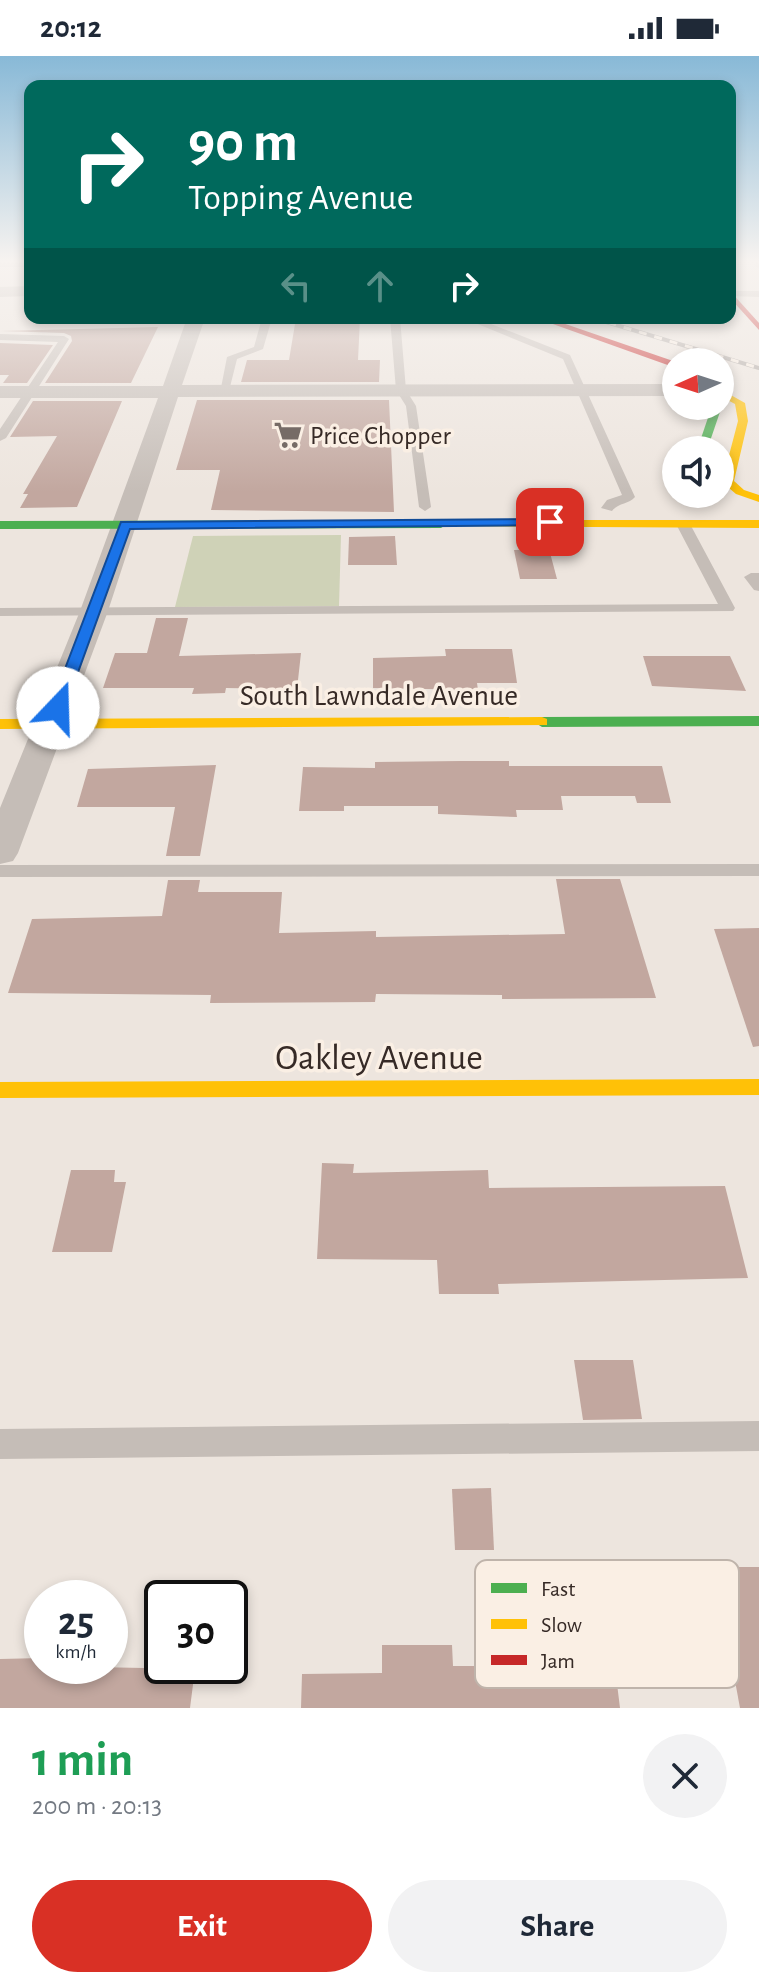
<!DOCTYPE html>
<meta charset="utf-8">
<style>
body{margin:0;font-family:"Alegreya Sans",sans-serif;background:#f2f2f3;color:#1f2937;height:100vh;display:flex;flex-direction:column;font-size:30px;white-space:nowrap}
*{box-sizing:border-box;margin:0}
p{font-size:26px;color:#747a83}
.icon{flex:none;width:44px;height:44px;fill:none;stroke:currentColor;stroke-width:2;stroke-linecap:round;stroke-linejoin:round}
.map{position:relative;height:1652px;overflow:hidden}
.side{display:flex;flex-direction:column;background:#fff;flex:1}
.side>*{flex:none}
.guide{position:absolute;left:24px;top:24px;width:712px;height:244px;border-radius:16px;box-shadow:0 4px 12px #0003;background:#00695c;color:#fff;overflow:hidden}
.needle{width:52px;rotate:267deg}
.fabs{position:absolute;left:662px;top:292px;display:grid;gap:16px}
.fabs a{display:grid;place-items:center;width:72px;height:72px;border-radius:50%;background:#fff;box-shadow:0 4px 12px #0003;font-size:40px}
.speed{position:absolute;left:24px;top:1524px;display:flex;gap:16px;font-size:40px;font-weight:700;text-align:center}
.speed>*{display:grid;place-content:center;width:104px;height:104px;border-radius:50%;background:#fff;box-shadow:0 4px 12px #0003;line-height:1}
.speed small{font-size:20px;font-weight:400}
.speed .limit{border:4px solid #111;border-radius:12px;background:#fff;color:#111}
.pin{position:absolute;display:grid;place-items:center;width:68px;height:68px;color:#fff;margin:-34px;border-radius:16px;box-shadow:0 4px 12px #0006}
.me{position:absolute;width:88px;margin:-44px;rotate:21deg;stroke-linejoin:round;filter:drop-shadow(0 0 6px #0008)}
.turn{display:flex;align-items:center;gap:28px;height:168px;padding:0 32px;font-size:36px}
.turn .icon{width:104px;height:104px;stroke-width:2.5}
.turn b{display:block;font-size:56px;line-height:68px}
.lanes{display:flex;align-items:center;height:76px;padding:0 32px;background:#0003;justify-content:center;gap:40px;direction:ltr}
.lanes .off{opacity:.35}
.round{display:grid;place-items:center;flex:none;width:84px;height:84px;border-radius:42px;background:#f2f2f3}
.headline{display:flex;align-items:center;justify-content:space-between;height:136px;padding:0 32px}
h1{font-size:48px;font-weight:700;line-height:60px;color:#1e9e55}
.cta{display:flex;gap:16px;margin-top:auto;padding:16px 32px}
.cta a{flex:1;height:92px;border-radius:48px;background:#d93025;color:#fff;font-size:32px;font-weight:700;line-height:92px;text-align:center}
.cta a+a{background:#f2f2f3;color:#1f2937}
.status{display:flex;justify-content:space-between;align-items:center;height:56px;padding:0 40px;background:#fff;direction:ltr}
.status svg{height:22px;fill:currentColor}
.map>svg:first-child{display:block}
.green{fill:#cfd2b7}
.building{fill:#c2a79f}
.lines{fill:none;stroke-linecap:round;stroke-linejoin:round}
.lane{fill:#c5bdb7;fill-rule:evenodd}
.street{fill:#c5bdb7;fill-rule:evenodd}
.fast{fill:#4caf50;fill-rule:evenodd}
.slow{fill:#ffc107;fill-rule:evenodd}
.jam{fill:#c62828;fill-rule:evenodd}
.rail-casing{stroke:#ada6a2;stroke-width:4}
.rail{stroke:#faefe4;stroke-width:3;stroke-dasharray:8;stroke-linecap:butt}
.route{fill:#1a73e8;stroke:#114b97;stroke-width:2}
.labels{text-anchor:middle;stroke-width:7;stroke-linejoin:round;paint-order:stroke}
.far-poi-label{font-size:26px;fill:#362a26;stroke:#faefe4;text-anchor:start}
.street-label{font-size:30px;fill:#362a26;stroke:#faefe4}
.near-street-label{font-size:36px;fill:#362a26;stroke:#faefe4}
.key{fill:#faefe4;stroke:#bfb4ab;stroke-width:2}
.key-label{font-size:22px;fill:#362a26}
</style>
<div class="status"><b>20:12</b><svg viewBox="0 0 49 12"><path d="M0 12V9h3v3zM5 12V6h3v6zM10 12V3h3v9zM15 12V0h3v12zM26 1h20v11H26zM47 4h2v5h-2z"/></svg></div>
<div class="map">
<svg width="759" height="1652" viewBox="0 0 759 1652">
<rect width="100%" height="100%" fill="#ede5de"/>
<!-- green -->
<polygon class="green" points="341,479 339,550 175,551 193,480"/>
<!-- building -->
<g class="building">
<polygon points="296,262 360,262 358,304 380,304 379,326 241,326 247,304 289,304"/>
<polygon points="158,271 131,327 45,327 72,285 71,280 64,277 0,275"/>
<polygon points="0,287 53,289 27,327 3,327 9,319 0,319"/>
<polygon points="197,344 389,344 394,456 211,454 220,414 176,414"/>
<polygon points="33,345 122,345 77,451 20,452 28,438 23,438 57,380 10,381"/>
<polygon points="395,480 397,509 348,509 349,481"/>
<polygon points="549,493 557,523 520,523 514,494"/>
<polygon points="156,562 188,562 179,600 301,597 297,633 226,632 225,637 192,638 194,632 103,632 115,597 147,597"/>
<polygon points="445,593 512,593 517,627 477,627 478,634 373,632 373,602 446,600"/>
<polygon points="643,600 730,600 746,635 652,630"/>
<polygon points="461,705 509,705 509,710 662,710 671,747 637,747 635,740 561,740 563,754 516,754 517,761 438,758 438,750 344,750 344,755 299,755 303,711 375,712 375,706"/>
<polygon points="216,709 200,800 166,800 175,751 77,751 88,713"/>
<polygon points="556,823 620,823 656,942 502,943 502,939 376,938 375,946 210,947 211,939 8,937 32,863 162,860 168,824 200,824 198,836 282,836 279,877 376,875 376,881 565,878"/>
<polygon points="759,872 759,990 753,991 714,873"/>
<polygon points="322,1107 354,1108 353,1117 488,1114 489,1132 725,1130 748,1222 498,1228 499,1238 439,1238 437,1204 317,1203"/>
<polygon points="71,1114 115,1114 114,1126 126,1126 112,1196 52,1196"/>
<polygon points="574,1304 633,1304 642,1363 583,1364"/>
<polygon points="491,1432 494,1494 455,1494 452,1433"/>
<polygon points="714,1511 759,1511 759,1652 740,1652"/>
<polygon points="541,1547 607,1547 620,1652 301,1652 302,1618 382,1617 382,1589 452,1589 453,1610 546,1610"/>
<polygon points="42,1602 42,1610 195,1613 190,1652 0,1652 0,1603"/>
</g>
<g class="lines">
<!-- lane -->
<g class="lane">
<rect x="0" y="207" width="30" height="4"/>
<polygon points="756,207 759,207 759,212 755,210"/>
<polygon points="759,235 759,241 730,240 731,235"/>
<polygon points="262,262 272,262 263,293 237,303 229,335 220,337 227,301 254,291"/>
<polygon points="390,262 400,262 406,334 416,350 431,451 425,455 419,451 406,350 396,334"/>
<path d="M463 262H476L570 299 635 441C629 448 618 447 612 455L601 452 607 444 622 439 563 303Z"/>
<polygon points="0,278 64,280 69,283 6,382 0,385 0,373 58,286 0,284"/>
<polygon points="683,464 690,468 735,552 733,555 0,560 0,552 718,548 676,468"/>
<polygon points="751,517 759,517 759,535 754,534 744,521"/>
<polygon points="759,808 759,820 0,821 0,809"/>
<polygon points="759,1365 759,1395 0,1403 0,1373"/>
</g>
<!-- street -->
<g class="street">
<polygon points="30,230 30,240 0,241 0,231"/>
<polygon points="187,262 205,262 182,329 676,328 676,340 178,341 108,555 18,797 13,805 0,808 0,752 80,555 158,342 0,342 0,330 163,330"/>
</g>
<!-- fast -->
<g class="fast">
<polygon points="720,348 722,350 707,394 697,394 712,350"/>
<polygon points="0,465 441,464 447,468 441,472 0,473"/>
<polygon points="759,660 759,670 542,671 534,666 542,661"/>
</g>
<!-- slow -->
<g class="slow">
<polygon points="720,333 745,347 748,365 734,425 744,434 759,439 759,446 736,438 722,426 738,365 735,348 720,340"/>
<polygon points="441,464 759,464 759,472 437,470 437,466"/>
<polygon points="542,661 547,663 547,669 0,673 0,663"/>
<polygon points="759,1023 759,1039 0,1042 0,1026"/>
</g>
<!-- jam -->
<g class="jam">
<polygon points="730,235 759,267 759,274 730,242"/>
<polygon points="536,262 548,262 676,306 676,312"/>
</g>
<defs>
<polyline id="rail" points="593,262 759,312"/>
</defs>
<!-- rail casing -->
<use href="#rail" class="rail-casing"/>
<!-- rail -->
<use href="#rail" class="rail"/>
</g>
<!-- sky -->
<linearGradient id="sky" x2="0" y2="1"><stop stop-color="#88b9d7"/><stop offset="0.47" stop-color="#f7f3f0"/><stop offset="1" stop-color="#f7f3f0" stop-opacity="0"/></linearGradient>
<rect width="759" height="436" fill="url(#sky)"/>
<!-- route -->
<polygon class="route" points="550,463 556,466 554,469 130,473 65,652 58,657 50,652 121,466"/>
<!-- icons -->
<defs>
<symbol id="supermarket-bare" viewBox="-9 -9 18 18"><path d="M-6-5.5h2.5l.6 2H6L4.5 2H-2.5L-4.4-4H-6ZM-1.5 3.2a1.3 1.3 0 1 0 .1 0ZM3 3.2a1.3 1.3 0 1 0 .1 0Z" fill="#766b66" stroke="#faefe4" stroke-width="2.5" paint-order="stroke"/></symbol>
</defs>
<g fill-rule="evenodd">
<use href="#supermarket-bare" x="268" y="359" width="40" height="40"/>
</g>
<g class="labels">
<!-- far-poi labels -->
<g class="far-poi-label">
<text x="310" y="388">Price Chopper</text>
</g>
<!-- street labels -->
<g class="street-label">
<text x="379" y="649">South Lawndale Avenue</text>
</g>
<!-- near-street labels -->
<g class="near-street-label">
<text x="379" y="1013">Oakley Avenue</text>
</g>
</g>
<!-- legend -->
<rect x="475" y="1504" width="264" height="128" rx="12" class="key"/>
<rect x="491" y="1527" width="36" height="10" fill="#4caf50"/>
<rect x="491" y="1563" width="36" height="10" fill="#ffc107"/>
<rect x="491" y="1599" width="36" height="10" fill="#c62828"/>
<g class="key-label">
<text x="541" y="1540">Fast</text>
<text x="541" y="1576">Slow</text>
<text x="541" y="1612">Jam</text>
</g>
</svg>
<div class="fabs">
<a><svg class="needle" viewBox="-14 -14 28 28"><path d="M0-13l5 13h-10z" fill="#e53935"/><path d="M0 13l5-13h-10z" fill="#747a83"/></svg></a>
<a><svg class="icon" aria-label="sound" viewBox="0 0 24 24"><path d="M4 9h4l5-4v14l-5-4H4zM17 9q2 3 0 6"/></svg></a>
</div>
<div class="speed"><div>25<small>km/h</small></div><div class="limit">30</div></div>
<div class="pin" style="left:550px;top:466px;background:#d93025"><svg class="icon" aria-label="arrive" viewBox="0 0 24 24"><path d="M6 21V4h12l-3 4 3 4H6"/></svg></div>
<svg class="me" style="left:58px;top:652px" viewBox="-20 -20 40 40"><circle r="19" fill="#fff"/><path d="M0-13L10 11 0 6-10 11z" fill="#1a73e8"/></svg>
<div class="guide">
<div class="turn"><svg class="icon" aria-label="right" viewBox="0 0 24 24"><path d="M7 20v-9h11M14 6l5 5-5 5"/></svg><div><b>90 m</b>Topping Avenue</div></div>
<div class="lanes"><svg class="icon off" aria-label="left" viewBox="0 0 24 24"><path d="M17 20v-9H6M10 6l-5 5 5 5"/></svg><svg class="icon off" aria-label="ahead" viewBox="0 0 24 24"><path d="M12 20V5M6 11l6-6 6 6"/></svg><svg class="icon" aria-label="right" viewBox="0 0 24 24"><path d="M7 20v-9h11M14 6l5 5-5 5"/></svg></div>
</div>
</div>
<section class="side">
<div class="headline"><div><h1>1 min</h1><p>200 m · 20:13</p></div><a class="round"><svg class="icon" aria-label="close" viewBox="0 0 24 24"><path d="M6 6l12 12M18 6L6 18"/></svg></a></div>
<div class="cta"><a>Exit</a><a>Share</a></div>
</section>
